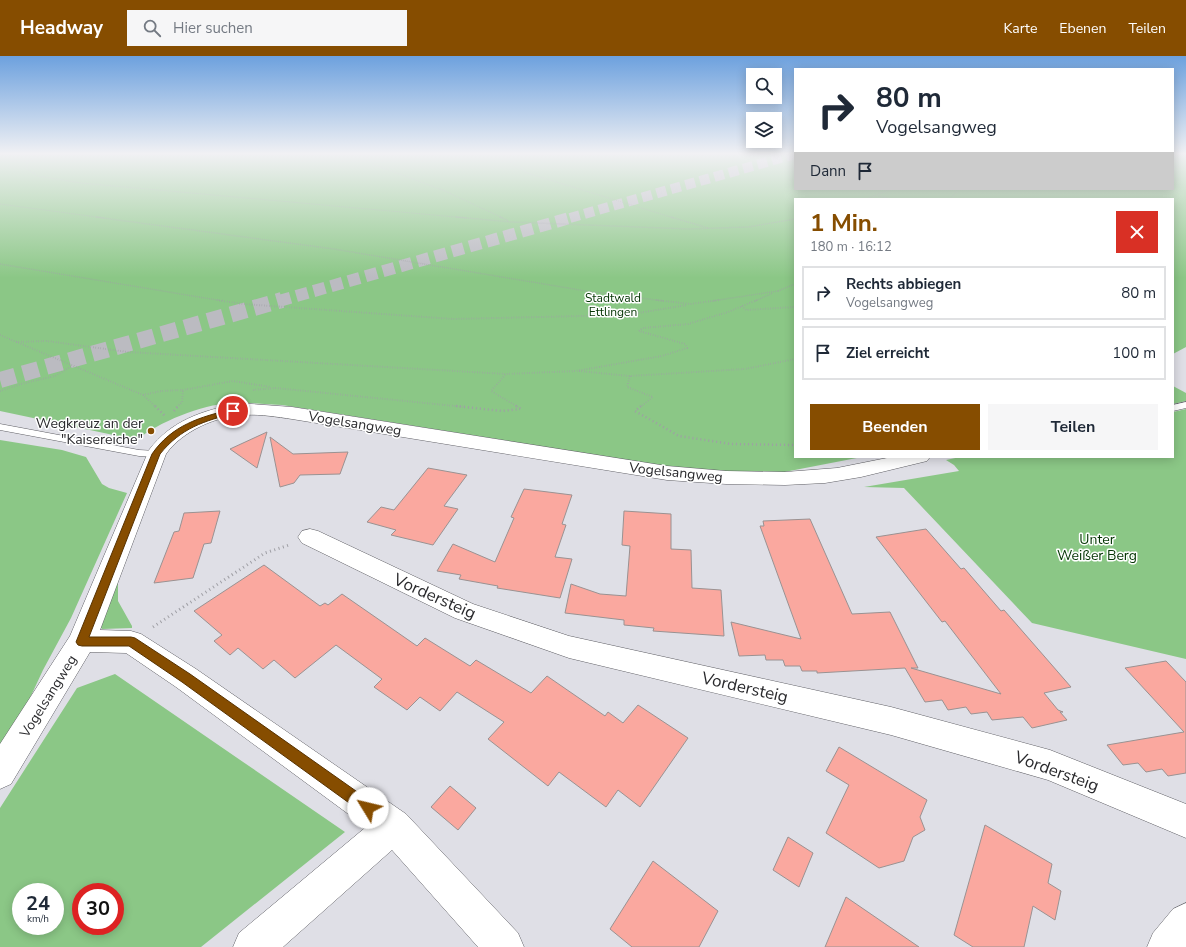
<!DOCTYPE html>
<html lang="de">
<meta charset="utf-8">
<style>
body{margin:0;font-family:"Nunito Sans",sans-serif;background:#f6f6f7;color:#1f2937;height:100vh;display:flex;flex-direction:column;font-size:15px;white-space:nowrap}
*{box-sizing:border-box;margin:0}
p{font-size:13px;color:#747a83}
.icon{flex:none;width:22px;height:22px;fill:none;stroke:currentColor;stroke-width:2;stroke-linecap:round;stroke-linejoin:round}
.map{position:relative;flex:1;overflow:hidden}
.sheet{position:absolute;left:794px;top:142px;width:380px;height:260px;display:flex;flex-direction:column;background:#fff;border-radius:0px;box-shadow:0 2px 10px #0003}
.sheet>*{flex:none}
.guide{position:absolute;left:794px;top:12px;width:380px;height:122px;border-radius:0px;box-shadow:0 2px 10px #0003;background:#fff;color:#1f2937;overflow:hidden}
.tools{position:absolute;left:746px;top:12px;display:grid;gap:8px}
.tools a{display:grid;place-items:center;width:36px;height:36px;border-radius:0px;background:#fff;box-shadow:0 2px 10px #0003;font-size:20px}
.speed{position:absolute;left:12px;top:827px;display:flex;gap:8px;font-size:20px;font-weight:700;text-align:center}
.speed>*{display:grid;place-content:center;width:52px;height:52px;border-radius:50%;background:#fff;box-shadow:0 2px 10px #0003;line-height:1}
.speed small{font-size:10px;font-weight:400}
.speed .limit{border:6px solid #d22;background:#fff;color:#111}
.pin{position:absolute;display:grid;place-items:center;width:34px;height:34px;color:#fff;margin:-17px;border:2px solid #fff;border-radius:50%;box-shadow:0 1px 4px #0007}
.me{position:absolute;width:44px;margin:-22px;rotate:306deg;stroke-linejoin:round;filter:drop-shadow(0 0 3px #0008)}
.turn{display:flex;align-items:center;gap:14px;height:84px;padding:0 16px;font-size:18px}
.turn .icon{width:52px;height:52px;stroke-width:2.5}
.turn b{display:block;font-size:28px;line-height:34px}
.then{display:flex;align-items:center;height:38px;padding:0 16px;background:#0003;gap:8px;font-size:15px}
.round{display:grid;place-items:center;flex:none;width:42px;height:42px;border-radius:0px;background:#f6f6f7}
.overview{display:flex;align-items:center;justify-content:space-between;height:68px;padding:0 16px}
h1{font-size:24px;font-weight:700;line-height:30px;color:#864d00}
.primary-button{display:flex;gap:8px;margin-top:auto;padding:8px 16px}
.primary-button a{flex:1;height:46px;border-radius:0px;background:#864d00;color:#fff;font-size:16px;font-weight:700;line-height:46px;text-align:center}
.primary-button a+a{background:#f6f6f7;color:#1f2937}
ul{padding:0;list-style:none}
li{display:flex;align-items:center;gap:12px;height:54px;margin:0 8px 6px;padding:0 8px;border:2px solid #e0e1e3;border-radius:0px}
li div{flex:1}
li b{display:block;font-size:15px}
li em{font-style:normal}
header{display:flex;align-items:center;gap:24px;box-sizing:border-box;height:56px;padding:0 20px;background:#864d00;color:#fff}
header strong{font-size:19px}
nav{display:flex;gap:22px;margin-inline-start:auto;font-size:14px}
.search{width:280px;height:36px;background:#f6f6f7;display:flex;align-items:center;gap:10px;box-sizing:border-box;padding:0 14px;border-radius:0px;color:#747a83;font-size:15px}
.map>svg:first-child{display:block}
.green{fill:#8bc786;fill-rule:evenodd}
.building{fill:#faa89f;stroke:#9a9292}
.lines{fill:none;stroke-linecap:round;stroke-linejoin:round}
.primary-tunnel-far2{stroke:#bbbbc1;stroke-width:10;stroke-dasharray:10 5;stroke-linecap:butt}
.primary-tunnel-far1{stroke:#bbbbc1;stroke-width:12;stroke-dasharray:12 6;stroke-linecap:butt}
.primary-tunnel{stroke:#bbbbc1;stroke-width:16;stroke-dasharray:16 8;stroke-linecap:butt}
.service-casing{stroke:#5f5f65;stroke-width:1}
.minor-casing{stroke:#5f5f65;stroke-width:1}
.path-far4{stroke:#9f9fa5;stroke-width:1;stroke-dasharray:0.5 1.5;stroke-linecap:butt}
.path-far3{stroke:#9f9fa5;stroke-width:1.5;stroke-dasharray:0.5 1.5;stroke-linecap:butt}
.path-far2{stroke:#9f9fa5;stroke-width:2;stroke-dasharray:0.5 2;stroke-linecap:butt}
.path-far1{stroke:#9f9fa5;stroke-width:2.5;stroke-dasharray:1 3;stroke-linecap:butt}
.path{stroke:#9f9fa5;stroke-width:3;stroke-dasharray:1 3.5;stroke-linecap:butt}
.service{fill:#fff;fill-rule:evenodd}
.minor{fill:#fff;fill-rule:evenodd}
.route{fill:#864d00;stroke:#573200}
.poi-dot{fill:#864d00;stroke:#fff;stroke-width:1.5}
.labels{text-anchor:middle;stroke-width:3;stroke-linejoin:round;paint-order:stroke}
.far-park-label{font-size:12px;fill:#043503;stroke:#fff}
.poi-label{font-size:14px;fill:#2a2a2d;stroke:#fff;text-anchor:end}
.street-label{font-size:14px;fill:#2a2a2d;stroke:#fff}
.park-label{font-size:14px;fill:#043503;stroke:#fff}
.near-street-label{font-size:17px;fill:#2a2a2d;stroke:#fff}
</style>
<header>
<strong>Headway</strong>
<div class="search"><svg class="icon" aria-label="search" viewBox="0 0 24 24"><circle cx="10" cy="10" r="6"/><path d="M15 15l6 6"/></svg>Hier suchen</div>
<nav><a>Karte</a><a>Ebenen</a><a>Teilen</a></nav>
</header>
<div class="map">
<svg width="1186" height="891" viewBox="0 0 1186 891">
<rect width="100%" height="100%" fill="#dfdfe6"/>
<!-- green -->
<g class="green">
<path d="M0 97H795V133H1173V97H1186V291L1173 298V143H795V401H862L774 418 691 414 282 349C265 348 247 346 230 347 202 349 158 366 137 384L0 355Z"/>
<polygon points="1173,330 1186,337 1186,345 1173,348"/>
<polygon points="1186,353 1186,603 1032,567 904,432 864,431 959,415 954,409 946,404 960,401 1173,401 1173,356"/>
<polygon points="0,384 62,394 86,401 102,428 109,432 127,437 71,562 43,614 23,657 0,694"/>
<polygon points="118,521 118,545 132,570 132,572 102,573 97,566"/>
<path d="M115 618 345 776 201 891H0V752L77 632ZM21 836H55V870H21ZM81 836H115V870H81Z"/>
</g>
<!-- building -->
<g class="building">
<polygon points="267,376 257,412 230,393"/>
<polygon points="270,381 293,398 348,396 340,418 300,419 294,427 280,431"/>
<polygon points="428,412 467,419 444,450 458,453 433,489 391,479 396,474 367,466 381,451 394,454"/>
<polygon points="524,433 572,439 562,468 566,469 555,501 572,503 560,542 497,532 498,530 459,523 461,519 437,515 453,488 495,506 514,462 511,461"/>
<polygon points="220,455 211,487 204,488 193,522 154,527 174,476 179,475 184,457"/>
<polygon points="624,455 671,458 671,493 691,494 692,532 721,534 724,580 653,575 654,572 624,569 624,564 565,557 571,528 600,538 626,540 630,490 622,489"/>
<polygon points="810,463 852,558 890,556 918,612 911,612 1001,638 945,565 942,566 876,481 926,473 961,513 964,512 1001,555 1004,554 1071,631 1044,637 1058,654 1063,656 1060,656 1067,664 1032,672 1023,661 992,664 987,656 971,658 966,651 948,654 942,644 925,646 905,612 817,617 817,615 802,615 800,610 785,610 783,604 766,604 765,599 739,600 731,566 801,583 760,470 764,470 763,465"/>
<polygon points="264,509 320,550 325,547 328,549 342,538 417,590 425,582 470,610 476,604 531,637 547,620 605,660 608,656 623,667 638,649 688,682 640,751 618,734 606,751 559,716 548,730 488,683 504,666 457,636 440,655 420,641 407,654 374,631 382,623 336,589 295,622 274,604 263,613 238,592 230,599 214,585 222,579 194,555"/>
<polygon points="1166,605 1186,626 1186,717 1168,720 1162,713 1146,716 1138,707 1123,709 1107,689 1184,676 1125,612"/>
<polygon points="839,691 927,744 920,761 925,774 913,781 904,805 879,812 826,777 849,729 826,715"/>
<polygon points="450,730 476,752 458,774 431,751"/>
<polygon points="985,769 1052,808 1048,827 1061,835 1055,864 1033,850 1024,891 973,891 954,879"/>
<polygon points="788,781 813,797 799,831 773,814"/>
<polygon points="653,805 718,855 699,891 632,891 610,873"/>
<polygon points="846,841 919,891 825,891"/>
</g>
<g class="lines">
<!-- primary-tunnel-far2 -->
<polyline class="primary-tunnel-far2" points="570,162 795,98"/>
<!-- primary-tunnel-far1 -->
<polyline class="primary-tunnel-far1" points="279,245 573,161"/>
<!-- primary-tunnel -->
<polyline class="primary-tunnel" points="0,324 282,244"/>
<defs>
<g id="service">
<polygon points="1186,346 1186,352 1173,355 1173,349"/>
<polygon points="0,368 139,394 156,395 162,398 156,401 139,400 0,374"/>
</g>
<g id="minor">
<path d="M236 348H251L292 351 667 410 726 415 785 416 837 412 892 401H930L927 405 861 421 825 427 785 429 726 428 667 424 292 363C277 361 261 358 246 359 218 359 182 375 166 398L100 574 131 575 141 578 196 613 406 758 518 877 524 891H478L392 794 283 891H233L239 877 366 771 176 631 126 597 90 596 11 728 0 733V688L70 580 149 394C171 365 201 355 236 348Z"/>
<polygon points="310,473 318,475 473,548 569,580 891,651 1050,694 1186,748 1186,782 1048,724 891,679 569,602 455,562 302,487 298,481 302,475"/>
<polygon points="1186,847 1186,891 1147,891 1153,877 1173,853"/>
</g>
</defs>
<!-- service casing -->
<use href="#service" class="service-casing"/>
<!-- minor casing -->
<use href="#minor" class="minor-casing"/>
<!-- path-far4 -->
<g class="path-far4">
<polyline points="43,97 27,105 27,113 38,120 81,127 467,162"/>
<polyline points="362,97 373,108 445,135 503,162"/>
<polyline points="515,97 508,100 508,104 527,117 674,162"/>
<polyline points="878,140 892,143"/>
<polyline points="866,143 891,133"/>
<polyline points="950,143 959,133"/>
<polyline points="0,148 104,162"/>
</g>
<!-- path-far3 -->
<g class="path-far3">
<polyline points="96,161 334,193 586,235 664,245"/>
<polyline points="456,161 511,166 689,173 748,171 795,163"/>
<polyline points="500,161 509,165"/>
<polyline points="671,161 708,172"/>
<polyline points="0,208 223,245"/>
<polyline points="778,235 795,228"/>
<polyline points="712,245 778,235"/>
<polyline points="755,245 773,237"/>
</g>
<!-- path-far2 -->
<g class="path-far2">
<polyline points="217,244 243,248 453,263 626,259 687,249"/>
<polyline points="656,244 690,248 719,244"/>
<polyline points="742,250 746,254 795,251"/>
<polyline points="0,279 143,339 156,351"/>
<polyline points="16,286 47,285 128,296 506,318"/>
<polyline points="579,315 630,320 745,313 795,303"/>
<polyline points="630,320 627,331 653,341 640,351"/>
<polyline points="253,334 276,332 465,351"/>
<polyline points="0,335 21,328 55,320 72,310"/>
<polyline points="143,339 161,335 183,334 233,325 271,331"/>
<polyline points="177,351 182,346 183,334"/>
<polyline points="518,351 491,335 506,318 576,315 662,300 687,292 685,288 639,275 643,272 688,268 728,256 757,244"/>
</g>
<!-- path-far1 -->
<g class="path-far1">
<polyline points="155,350 166,361"/>
<polyline points="456,350 502,355 520,353"/>
<polyline points="516,350 521,353"/>
<polyline points="641,350 635,355 679,380 731,388 795,389"/>
<polyline points="174,355 178,350"/>
</g>
<!-- path -->
<polyline class="path" points="153,571 265,497 289,489"/>
<!-- service -->
<use href="#service" class="service"/>
<!-- minor -->
<use href="#minor" class="minor"/>
</g>
<!-- sky -->
<linearGradient id="sky" x2="0" y2="1"><stop stop-color="#6da1de"/><stop offset="0.44" stop-color="#f1f1f4"/><stop offset="1" stop-color="#f1f1f4" stop-opacity="0"/></linearGradient>
<rect width="1186" height="222" fill="url(#sky)"/>
<!-- route -->
<path class="route" d="M233 353H235V357C204 365 181 372 160 398L89 581H131L135 582 190 618 373 747 375 752 373 757 368 759 363 757 182 626 129 590H82L78 589 76 586 152 398C172 369 200 361 233 353Z"/>
<!-- markers -->
<circle class="poi-dot" cx="151" cy="375" r="4"/>
<g class="labels">
<!-- far-park labels -->
<g class="far-park-label">
<text x="613" y="246">Stadtwald<tspan x="613" dy="14">Ettlingen</tspan></text>
</g>
<!-- poi labels -->
<g class="poi-label">
<text x="143" y="372">Wegkreuz an der<tspan x="143" dy="16">"Kaisereiche"</tspan></text>
</g>
<!-- street labels -->
<g class="street-label">
<text transform="translate(355 367) rotate(9)" y="5">Vogelsangweg</text>
<text transform="translate(676 416) rotate(6)" y="5">Vogelsangweg</text>
<text transform="translate(48 640) rotate(-58)" y="5">Vogelsangweg</text>
</g>
<!-- park labels -->
<g class="park-label">
<text x="1097" y="488">Unter<tspan x="1097" dy="16">Weißer Berg</tspan></text>
</g>
<!-- near-street labels -->
<g class="near-street-label">
<text transform="translate(435 540) rotate(24)" y="6">Vordersteig</text>
<text transform="translate(745 631) rotate(13)" y="6">Vordersteig</text>
<text transform="translate(1057 715) rotate(20)" y="6">Vordersteig</text>
</g>
</g>
</svg>
<div class="tools">
<a><svg class="icon" aria-label="search" viewBox="0 0 24 24"><circle cx="10" cy="10" r="6"/><path d="M15 15l6 6"/></svg></a>
<a><svg class="icon" aria-label="layers" viewBox="0 0 24 24"><path d="M12 4l9 5-9 5-9-5zM3 14l9 5 9-5"/></svg></a>
</div>
<div class="speed"><div>24<small>km/h</small></div><div class="limit">30</div></div>
<div class="pin" style="left:233px;top:355px;background:#d93025"><svg class="icon" aria-label="arrive" viewBox="0 0 24 24"><path d="M6 21V4h12l-3 4 3 4H6"/></svg></div>
<svg class="me" style="left:368px;top:752px" viewBox="-20 -20 40 40"><circle r="19" fill="#fff"/><path d="M0-13L10 11 0 6-10 11z" fill="#864d00"/></svg>
<div class="guide">
<div class="turn"><svg class="icon" aria-label="right" viewBox="0 0 24 24"><path d="M7 20v-9h11M14 6l5 5-5 5"/></svg><div><b>80 m</b>Vogelsangweg</div></div>
<div class="then">Dann<svg class="icon" aria-label="arrive" viewBox="0 0 24 24"><path d="M6 21V4h12l-3 4 3 4H6"/></svg></div>
</div>
<section class="sheet">
<div class="overview"><div><h1>1 Min.</h1><p>180 m · 16:12</p></div><a class="round" style="background:#d93025;color:#fff"><svg class="icon" aria-label="close" viewBox="0 0 24 24"><path d="M6 6l12 12M18 6L6 18"/></svg></a></div>
<ul>
<li><svg class="icon" aria-label="right" viewBox="0 0 24 24"><path d="M7 20v-9h11M14 6l5 5-5 5"/></svg><div><b>Rechts abbiegen</b><p>Vogelsangweg</p></div><em>80 m</em></li>
<li><svg class="icon" aria-label="arrive" viewBox="0 0 24 24"><path d="M6 21V4h12l-3 4 3 4H6"/></svg><div><b>Ziel erreicht</b></div><em>100 m</em></li>
</ul>
<div class="primary-button"><a>Beenden</a><a>Teilen</a></div>
</section>
</div>
